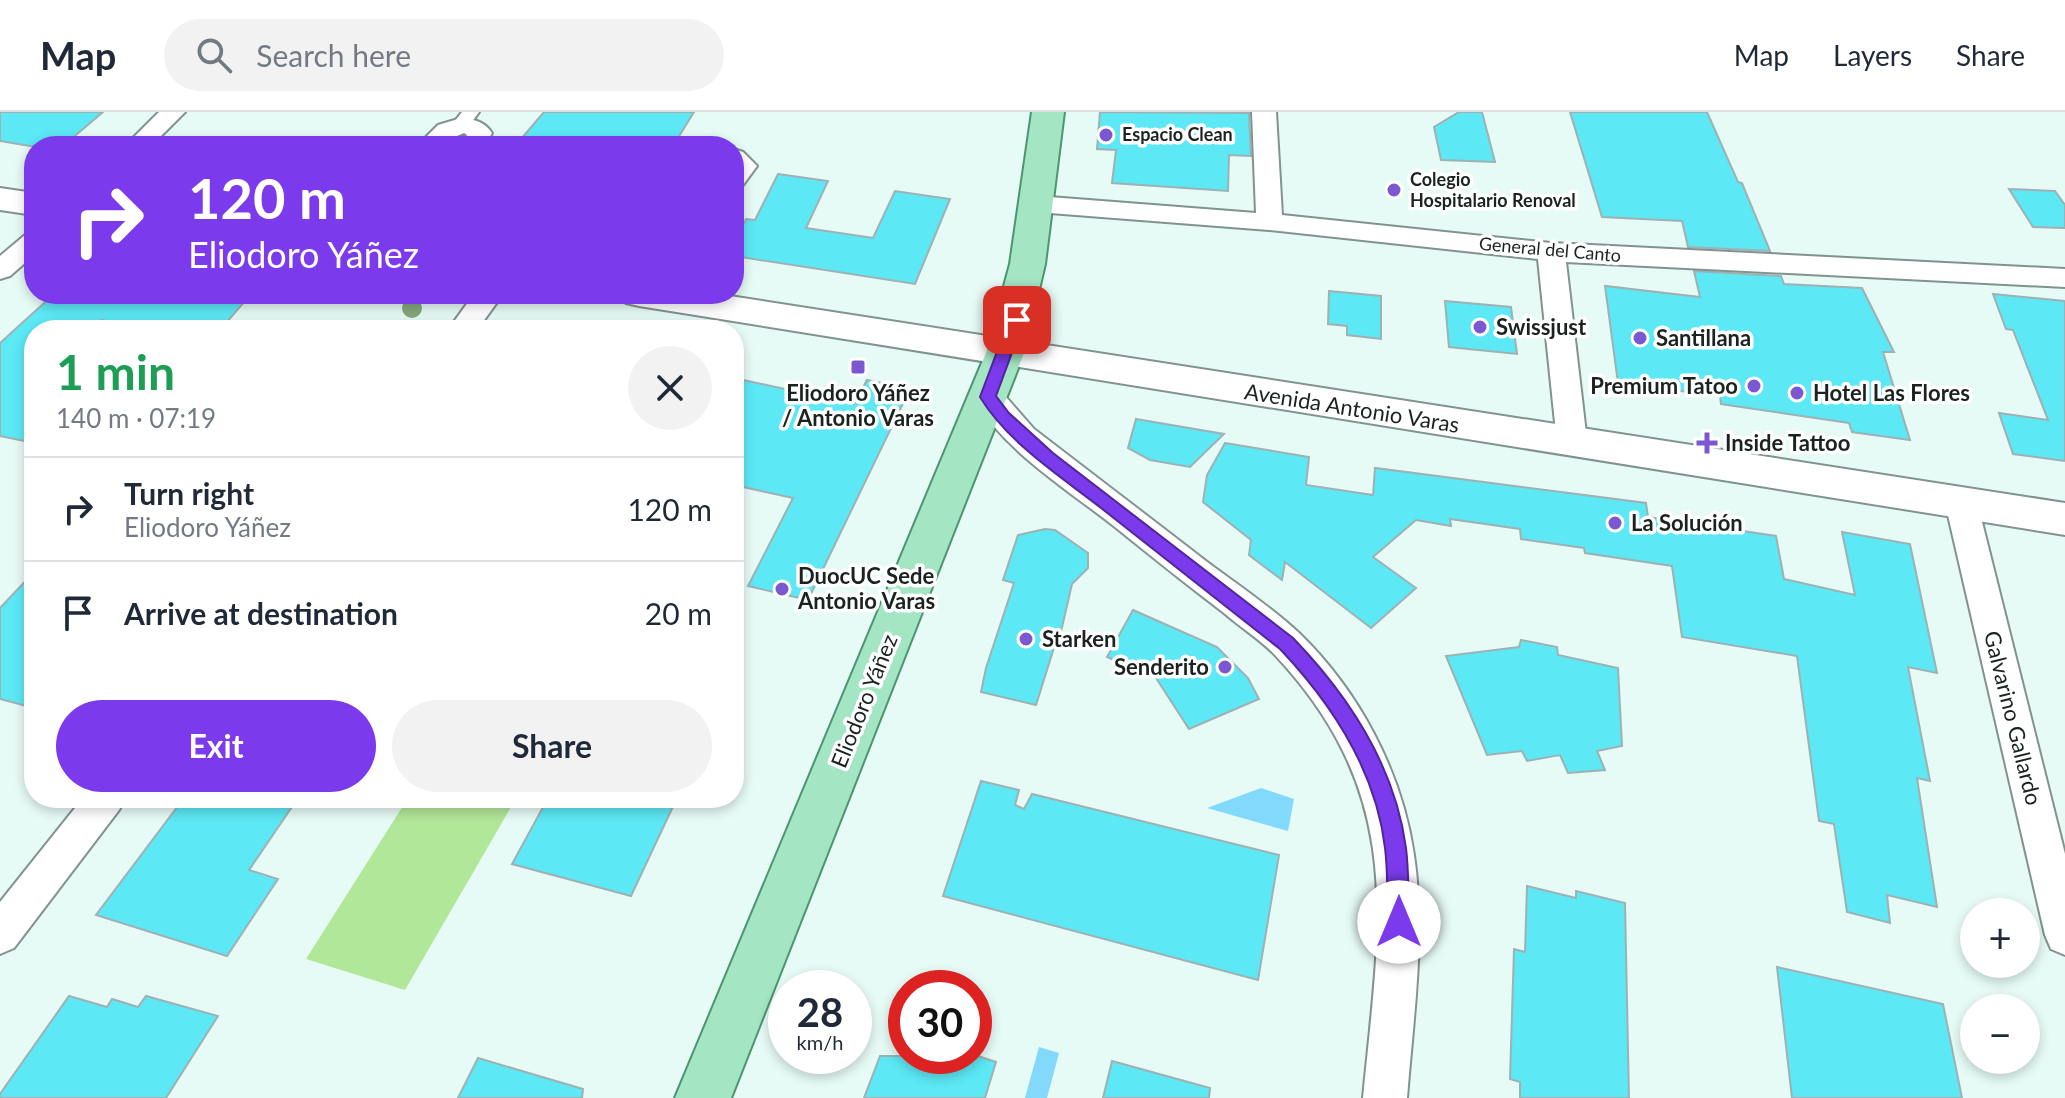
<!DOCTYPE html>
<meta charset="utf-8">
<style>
body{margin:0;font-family:Lato,sans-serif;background:#f2f2f3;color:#1f2937;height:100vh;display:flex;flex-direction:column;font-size:30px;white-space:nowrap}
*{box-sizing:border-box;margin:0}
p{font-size:26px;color:#747a83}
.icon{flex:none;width:44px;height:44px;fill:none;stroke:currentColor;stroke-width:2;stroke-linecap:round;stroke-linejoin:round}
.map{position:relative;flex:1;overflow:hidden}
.panel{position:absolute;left:24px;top:208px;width:720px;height:488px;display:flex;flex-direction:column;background:#fff;border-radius:32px;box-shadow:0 4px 12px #0003}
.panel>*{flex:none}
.top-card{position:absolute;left:24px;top:24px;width:720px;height:168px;border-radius:32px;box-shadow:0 4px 12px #0003;background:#7c3aed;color:#fff;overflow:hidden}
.fabs{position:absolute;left:1960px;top:786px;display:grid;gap:16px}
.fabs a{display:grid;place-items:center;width:80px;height:80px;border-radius:50%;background:#fff;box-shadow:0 4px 12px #0003;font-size:40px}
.speed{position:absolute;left:768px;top:858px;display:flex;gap:16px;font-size:40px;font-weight:700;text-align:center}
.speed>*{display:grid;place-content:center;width:104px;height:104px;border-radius:50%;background:#fff;box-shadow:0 4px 12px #0003;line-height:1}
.speed small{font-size:20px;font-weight:400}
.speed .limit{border:12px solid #d22;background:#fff;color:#111}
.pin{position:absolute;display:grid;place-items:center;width:68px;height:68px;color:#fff;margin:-34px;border-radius:16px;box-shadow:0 4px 12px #0006}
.me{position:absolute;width:88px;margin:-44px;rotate:0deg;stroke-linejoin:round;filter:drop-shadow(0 0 6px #0008)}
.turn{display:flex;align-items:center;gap:28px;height:168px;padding:0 32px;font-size:36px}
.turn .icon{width:104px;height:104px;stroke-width:2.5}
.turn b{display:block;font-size:56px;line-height:68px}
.round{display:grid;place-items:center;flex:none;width:84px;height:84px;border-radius:42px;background:#f2f2f3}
.overview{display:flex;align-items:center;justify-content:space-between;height:136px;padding:0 32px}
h1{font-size:48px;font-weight:700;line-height:60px;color:#1e9e55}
.primary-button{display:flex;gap:16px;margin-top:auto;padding:16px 32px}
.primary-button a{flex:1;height:92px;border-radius:48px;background:#7c3aed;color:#fff;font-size:32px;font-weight:700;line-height:92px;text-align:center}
.primary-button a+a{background:#f2f2f3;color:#1f2937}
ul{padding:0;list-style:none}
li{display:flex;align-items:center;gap:24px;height:104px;padding:0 32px;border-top:2px solid #e0e1e3}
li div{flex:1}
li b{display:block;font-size:30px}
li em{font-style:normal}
header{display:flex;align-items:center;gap:48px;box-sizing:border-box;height:112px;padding:0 40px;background:#fff;border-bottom:2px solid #e0e1e3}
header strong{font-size:38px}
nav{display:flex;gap:44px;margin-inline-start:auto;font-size:28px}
.search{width:560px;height:72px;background:#f2f2f3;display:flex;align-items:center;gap:20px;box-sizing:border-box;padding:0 28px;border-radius:44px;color:#747a83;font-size:30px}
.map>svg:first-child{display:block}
.green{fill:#b1e798}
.water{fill:#83d9fc}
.building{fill:#5ce8f5;stroke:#9eb1b3;stroke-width:2}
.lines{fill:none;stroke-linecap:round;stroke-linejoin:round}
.pedestrian-casing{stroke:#81938f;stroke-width:4}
.minor-casing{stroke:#81938f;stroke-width:4}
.secondary-casing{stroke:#81938f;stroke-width:4}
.primary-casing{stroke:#4d9570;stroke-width:4}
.pedestrian{fill:#fff;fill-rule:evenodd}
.minor{fill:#fff;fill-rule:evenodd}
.secondary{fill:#fff;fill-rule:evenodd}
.primary{fill:#a4e5c3;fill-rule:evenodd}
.tree{fill:#84a87b}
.route{fill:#7c3aed;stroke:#51269a;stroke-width:2}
.poi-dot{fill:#7b57d1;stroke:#fff;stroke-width:3}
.labels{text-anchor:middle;stroke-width:7;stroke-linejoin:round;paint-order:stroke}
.far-poi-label{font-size:18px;font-weight:bold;fill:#1b2321;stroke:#fff;text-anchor:start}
.far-street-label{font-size:18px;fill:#1b2321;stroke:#fff}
.poi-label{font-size:22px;font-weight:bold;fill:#1b2321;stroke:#fff;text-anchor:start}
.street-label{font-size:22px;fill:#1b2321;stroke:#fff}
</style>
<header>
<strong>Map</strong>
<div class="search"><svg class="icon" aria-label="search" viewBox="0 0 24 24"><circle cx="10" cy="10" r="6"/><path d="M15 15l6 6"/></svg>Search here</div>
<nav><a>Map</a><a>Layers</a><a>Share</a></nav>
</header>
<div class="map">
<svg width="2065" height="986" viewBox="0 0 2065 986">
<rect width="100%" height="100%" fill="#e6faf6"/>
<!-- green -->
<polygon class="green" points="408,686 477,686 511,695 405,878 306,847"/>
<!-- water -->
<g class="water">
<polygon points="1261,676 1294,687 1288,719 1207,696"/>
<polygon points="1039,935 1059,941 1047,986 1025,986"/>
</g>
<!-- building -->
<g class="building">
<polygon points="0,0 103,0 63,34 30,34 0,29"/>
<polygon points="544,0 694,0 673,34 515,34"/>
<polygon points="1100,0 1249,1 1251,44 1229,43 1228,79 1112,71 1116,38 1097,37"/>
<polygon points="1459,0 1482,0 1495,50 1441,48 1434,15"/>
<polygon points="1570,0 1707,0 1738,70 1742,71 1770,139 1688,135 1682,109 1602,105"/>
<polygon points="778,62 828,69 806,116 873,126 895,79 950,87 915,172 734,144 734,129 746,107 755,108"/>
<polygon points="2009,77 2055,79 2065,93 2065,116 2033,115"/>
<polygon points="1694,159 1781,164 1784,172 1862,176 1894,240 1883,240 1910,328 1852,320 1849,311 1721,292 1720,284 1618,271 1605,174 1700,185"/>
<polygon points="1329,179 1381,184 1381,227 1347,223 1347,214 1328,212"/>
<polygon points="54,182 251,182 220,218 166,218 101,208 90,218 34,218 34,331 0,324 0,231"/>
<polygon points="1993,182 2065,189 2065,349 2013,342 1999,301 2048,308 2013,218 2006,217"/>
<polygon points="1445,189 1511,195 1517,242 1449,235"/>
<polygon points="734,266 854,292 867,268 910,277 808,488 748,474 793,386 734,373"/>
<polygon points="1136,307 1224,322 1190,355 1150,348 1128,336"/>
<polygon points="1225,331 1309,345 1306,373 1373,383 1375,356 1646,391 1648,405 1776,424 1784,467 1855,483 1842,420 1910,432 1937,561 1908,555 1930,669 1917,666 1937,795 1887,783 1890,811 1847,800 1834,712 1819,709 1797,544 1682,525 1672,454 1585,441 1584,436 1521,427 1520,417 1450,407 1451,414 1416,408 1373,445 1416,476 1371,516 1285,450 1282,468 1249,443 1251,428 1203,390 1207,363"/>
<polygon points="1045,417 1055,418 1088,441 1088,456 1072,472 1060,524 1058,523 1036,593 981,580 986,556 1014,471 1003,468 1018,423"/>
<polygon points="34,460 34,596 0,587 0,496"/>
<polygon points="1133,498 1217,535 1248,566 1259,587 1189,617 1156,566 1107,545"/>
<polygon points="1521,528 1557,535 1558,543 1618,556 1622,634 1597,639 1605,658 1568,661 1560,643 1527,649 1522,639 1487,643 1446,544 1519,535"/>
<polygon points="981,669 1019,678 1015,693 1024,697 1032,682 1279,743 1258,868 943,784"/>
<polygon points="184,686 298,686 249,758 278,767 227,844 96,803"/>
<polygon points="548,686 677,686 631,784 512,752"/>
<polygon points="1527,774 1576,786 1576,779 1625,791 1629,986 1520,986 1520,970 1510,967 1514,837 1525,840"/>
<polygon points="1777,855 1943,892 1962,986 1792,986"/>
<polygon points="69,884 107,895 112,887 138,895 146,884 218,904 166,986 0,986 0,982"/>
<polygon points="880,944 978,944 996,950 985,986 864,986"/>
<polygon points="478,946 583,977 582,986 458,986"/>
<polygon points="1112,949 1210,976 1209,986 1103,986"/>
</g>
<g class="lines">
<defs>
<polygon id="pedestrian" points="462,0 479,0 466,18 454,18 451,14"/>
<g id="minor">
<polygon points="159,0 185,0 151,34 125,34"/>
<polygon points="1252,0 1276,0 1282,103 1551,131 2065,157 2065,175 1566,150 1587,330 1583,338 1572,342 1561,338 1557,330 1538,147 1269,118 1037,100 1028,98 1024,92 1028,86 1037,84 1256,101"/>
<path d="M458 7C472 6 485 10 492 21L485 34H461L467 23 464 21 450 27 449 34H425V26L438 13Z"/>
<polygon points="734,37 743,40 757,54 743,73 734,75"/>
<polygon points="34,120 34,143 10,164 0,167 0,144 25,123"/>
<polygon points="474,182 503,182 477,218 448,218"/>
<path d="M988 274 999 277 1034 317C1087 358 1140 398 1193 439 1227 466 1267 491 1299 521 1359 579 1402 660 1414 743 1426 823 1413 907 1407 986H1363C1380 811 1407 684 1275 543 1261 528 1240 515 1224 501 1187 473 1151 444 1115 415 1067 377 1004 339 973 285L977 277Z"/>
<polygon points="1961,378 1972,381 1977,390 2065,742 2065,843 2051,837 2045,823 1945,390 1950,381"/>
<polygon points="83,686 125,686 119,698 14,836 0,842 0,790"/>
</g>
<g id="secondary">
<polygon points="0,76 34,81 34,103 0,98"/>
<polygon points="621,182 717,182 2065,391 2065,423 639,194 626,191"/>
</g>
<polygon id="primary" points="1032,0 1064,0 1045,152 1024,241 731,986 675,986 986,241 1010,152"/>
</defs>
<!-- pedestrian casing -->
<use href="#pedestrian" class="pedestrian-casing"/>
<!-- minor casing -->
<use href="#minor" class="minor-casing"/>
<!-- secondary casing -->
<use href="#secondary" class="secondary-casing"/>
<!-- primary casing -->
<use href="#primary" class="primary-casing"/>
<!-- pedestrian -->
<use href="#pedestrian" class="pedestrian"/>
<!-- minor -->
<use href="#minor" class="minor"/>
<!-- secondary -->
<use href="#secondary" class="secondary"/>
<!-- primary -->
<use href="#primary" class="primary"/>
</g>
<!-- trees -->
<circle class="tree" cx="412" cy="196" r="10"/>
<!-- route -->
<path class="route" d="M1017 202 1024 208 996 284 1009 301 1053 341 1293 526C1348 583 1395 654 1406 736 1409 760 1408 786 1410 810L1407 818 1399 821 1391 818 1388 810C1387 786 1388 760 1385 736 1376 658 1332 592 1280 537 1220 490 1161 443 1101 396 1060 364 1008 331 980 285L1009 208Z"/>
<!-- markers -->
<g class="poi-dot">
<circle cx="1106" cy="23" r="8"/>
<circle cx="1394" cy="78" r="8"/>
<circle cx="1480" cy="215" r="8"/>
<circle cx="1640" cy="226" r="8"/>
<rect x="850" y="247" width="16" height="16" rx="4"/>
<circle cx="1754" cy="274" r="8"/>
<circle cx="1797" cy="281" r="8"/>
<path d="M1703 319h8v8h8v8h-8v8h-8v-8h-8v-8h8z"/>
<circle cx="1615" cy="411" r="8"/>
<circle cx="782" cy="477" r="8"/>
<circle cx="1026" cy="527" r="8"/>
<circle cx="1225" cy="555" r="8"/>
</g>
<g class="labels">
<!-- far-poi labels -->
<g class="far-poi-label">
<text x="1122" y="29">Espacio Clean</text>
<text x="1410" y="74">Colegio<tspan x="1410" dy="21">Hospitalario Renoval</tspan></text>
</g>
<!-- far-street labels -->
<g class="far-street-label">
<text transform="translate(1550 138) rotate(5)" y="6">General del Canto</text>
</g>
<!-- poi labels -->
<g class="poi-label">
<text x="1496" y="223">Swissjust</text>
<text x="1656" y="234">Santillana</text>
<text x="1738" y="282" text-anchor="end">Premium Tatoo</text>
<text x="858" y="289" text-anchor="middle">Eliodoro Yáñez<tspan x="858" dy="25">/ Antonio Varas</tspan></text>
<text x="1813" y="289">Hotel Las Flores</text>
<text x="1725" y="339">Inside Tattoo</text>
<text x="1631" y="419">La Solución</text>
<text x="798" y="472">DuocUC Sede<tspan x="798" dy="25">Antonio Varas</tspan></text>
<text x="1042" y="535">Starken</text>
<text x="1209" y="563" text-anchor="end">Senderito</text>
</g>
<!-- street labels -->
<g class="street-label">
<text transform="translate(1352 296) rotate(9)" y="8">Avenida Antonio Varas</text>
<text transform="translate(864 589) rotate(-68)" y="8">Eliodoro Yáñez</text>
<text transform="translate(2013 606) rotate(76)" y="8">Galvarino Gallardo</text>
</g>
</g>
</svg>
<div class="fabs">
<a>+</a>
<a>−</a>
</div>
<div class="speed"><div>28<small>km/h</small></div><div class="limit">30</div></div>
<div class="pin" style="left:1017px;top:208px;background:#d93025"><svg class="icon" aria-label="arrive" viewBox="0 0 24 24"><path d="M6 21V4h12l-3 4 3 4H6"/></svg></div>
<svg class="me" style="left:1399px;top:810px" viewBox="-20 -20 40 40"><circle r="19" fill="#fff"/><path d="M0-13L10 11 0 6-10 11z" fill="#7c3aed"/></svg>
<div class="top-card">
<div class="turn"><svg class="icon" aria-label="right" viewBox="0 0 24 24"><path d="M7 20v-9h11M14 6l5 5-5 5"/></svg><div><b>120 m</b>Eliodoro Yáñez</div></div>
</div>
<section class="panel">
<div class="overview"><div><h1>1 min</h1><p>140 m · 07:19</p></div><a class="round"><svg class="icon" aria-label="close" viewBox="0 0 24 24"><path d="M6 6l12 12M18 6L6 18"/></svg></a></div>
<ul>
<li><svg class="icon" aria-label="right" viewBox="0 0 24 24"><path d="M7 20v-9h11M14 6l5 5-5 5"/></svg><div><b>Turn right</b><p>Eliodoro Yáñez</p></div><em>120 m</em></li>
<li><svg class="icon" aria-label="arrive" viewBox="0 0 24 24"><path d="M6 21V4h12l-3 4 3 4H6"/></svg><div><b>Arrive at destination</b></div><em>20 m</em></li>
</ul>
<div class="primary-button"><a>Exit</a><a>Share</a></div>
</section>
</div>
